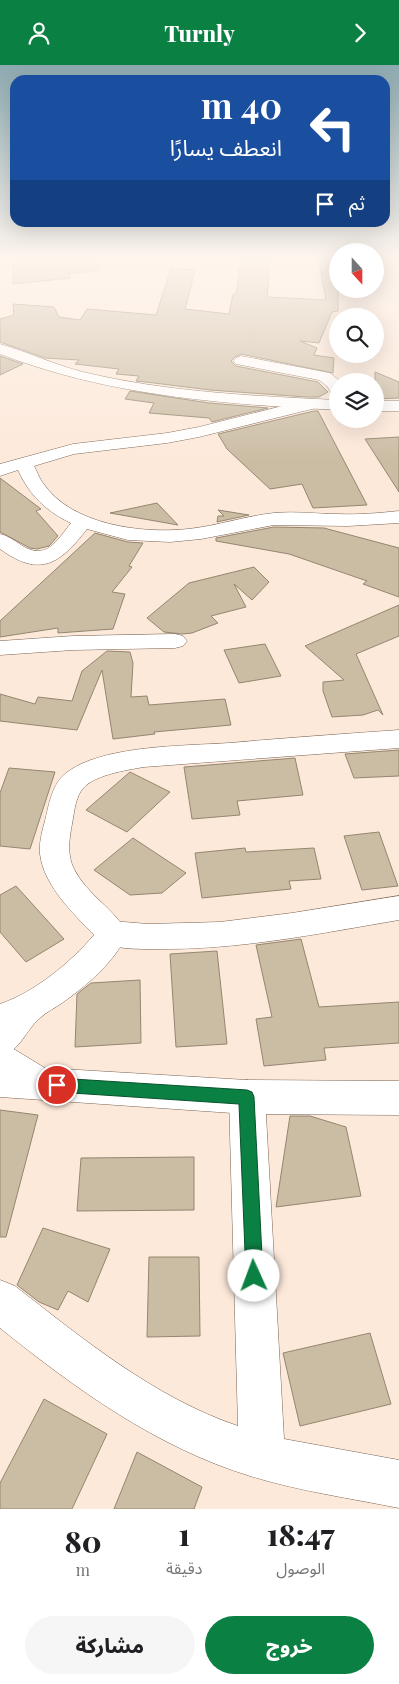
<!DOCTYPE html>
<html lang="ar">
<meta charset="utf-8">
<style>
body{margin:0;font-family:"Playfair Display","Noto Sans Arabic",serif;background:#f6f6f6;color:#202124;direction:rtl;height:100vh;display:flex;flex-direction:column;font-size:19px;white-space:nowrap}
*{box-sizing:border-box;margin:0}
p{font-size:16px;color:#757577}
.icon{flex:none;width:28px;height:28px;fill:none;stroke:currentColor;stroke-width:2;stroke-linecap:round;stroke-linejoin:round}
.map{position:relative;height:1444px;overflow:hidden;direction:ltr}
.details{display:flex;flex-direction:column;background:#fff;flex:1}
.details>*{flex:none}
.guide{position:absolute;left:10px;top:10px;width:380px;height:152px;border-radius:15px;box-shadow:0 5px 20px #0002;direction:rtl;background:#1a4fa0;color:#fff;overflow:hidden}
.needle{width:32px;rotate:159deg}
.tools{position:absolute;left:329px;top:178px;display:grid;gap:10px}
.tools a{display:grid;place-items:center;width:55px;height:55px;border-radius:50%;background:#fff;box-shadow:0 5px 20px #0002;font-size:25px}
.pin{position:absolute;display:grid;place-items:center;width:42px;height:42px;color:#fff;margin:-21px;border:2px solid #fff;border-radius:50%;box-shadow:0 1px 5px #0007}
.me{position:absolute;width:55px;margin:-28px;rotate:358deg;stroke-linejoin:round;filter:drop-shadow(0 0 4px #0008)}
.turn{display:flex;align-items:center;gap:18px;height:105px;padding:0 25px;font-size:22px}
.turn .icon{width:65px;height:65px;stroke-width:2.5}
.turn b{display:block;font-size:35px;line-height:42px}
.then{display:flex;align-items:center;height:48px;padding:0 25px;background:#0003;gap:10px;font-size:19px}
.eta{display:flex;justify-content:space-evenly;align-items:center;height:85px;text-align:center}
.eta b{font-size:30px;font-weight:800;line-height:35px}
.primary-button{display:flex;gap:10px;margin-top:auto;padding:10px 25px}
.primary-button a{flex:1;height:58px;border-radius:30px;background:#0b8043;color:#fff;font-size:20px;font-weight:800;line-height:58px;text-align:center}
.primary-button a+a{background:#f6f6f6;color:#202124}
header{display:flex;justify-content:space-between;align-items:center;height:65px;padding:0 25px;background:#0b8043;color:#fff;font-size:22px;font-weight:800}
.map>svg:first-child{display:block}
.building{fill:#cbbda4;stroke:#94866f}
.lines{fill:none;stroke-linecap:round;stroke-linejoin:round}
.minor-casing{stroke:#796453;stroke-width:1}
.tertiary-casing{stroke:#796453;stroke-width:1}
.secondary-casing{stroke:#796453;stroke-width:1}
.minor{fill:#fff;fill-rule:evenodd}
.tertiary{fill:#fff;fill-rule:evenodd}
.secondary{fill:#fff;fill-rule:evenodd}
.route{fill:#0b8043;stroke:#07532c}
</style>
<header><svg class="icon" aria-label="forward" viewBox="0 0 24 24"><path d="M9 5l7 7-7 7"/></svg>Turnly<svg class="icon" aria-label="person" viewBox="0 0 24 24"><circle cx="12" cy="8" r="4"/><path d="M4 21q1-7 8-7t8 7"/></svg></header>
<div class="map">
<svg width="399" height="1444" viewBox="0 0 399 1444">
<rect width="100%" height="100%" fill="#fde9da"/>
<!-- building -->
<g class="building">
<polygon points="13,194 99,194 100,205 68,209 71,213 13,219"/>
<polygon points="241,195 270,196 267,232 326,235 319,196 338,196 338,246 332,247 319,278 300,276 317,283 314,290 334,293 333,308 241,289 235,292 231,296 236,301 318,317 328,327 319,332 306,332 210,325 146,317 136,316 139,311 116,309 119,304 75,299 79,295 45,293 0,277 0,254 14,250 13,239 54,242 59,252 80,255 87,244 156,250 171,204 195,205 185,244 229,249 233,229 236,230"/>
<polygon points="0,291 23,299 0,310"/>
<polygon points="375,307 399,317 399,333 375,334"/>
<polygon points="130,326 209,338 268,343 212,357 209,353 149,348 154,338 125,334"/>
<polygon points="314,346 318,346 367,440 313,443 302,419 270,424 227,384 218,369"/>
<polygon points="399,372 399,427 365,374"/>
<polygon points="0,413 41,444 36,446 58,471 49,481 37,484 30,483 0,467"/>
<polygon points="157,438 178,460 110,448"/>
<polygon points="218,445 249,450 217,457 218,451 224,451"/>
<polygon points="274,462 324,463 399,483 399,532 363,519 367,516 289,489 216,476 216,473"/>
<polygon points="95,468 128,477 143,478 129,501 132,502 112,527 125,529 113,564 58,568 58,563 0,572 0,556"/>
<polygon points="254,502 269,517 252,535 234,519 246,542 211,551 218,558 192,568 182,569 164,567 147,553 189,518"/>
<polygon points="399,540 399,571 356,589 383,650 378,645 363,650 332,652 323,626 323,617 344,615 305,581"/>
<polygon points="265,579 281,611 239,618 224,585"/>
<polygon points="107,586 130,587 133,598 131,632 147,631 149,640 225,634 231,660 154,667 155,669 113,674 102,605 77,665 0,656 0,629 35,639 38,632 72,636 82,606"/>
<polygon points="399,685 399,711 354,713 345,689"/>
<polygon points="295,693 303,730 237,736 240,750 192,754 184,702"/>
<polygon points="9,703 55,707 30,784 0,781 0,728"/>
<polygon points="130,707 170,727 127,767 86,745"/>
<polygon points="379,767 398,821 362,825 344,771"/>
<polygon points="133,773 186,808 162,828 130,830 94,805"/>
<polygon points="245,783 246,787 314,783 321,814 289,816 291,824 202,833 195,788"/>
<polygon points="16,821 64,874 26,897 0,867 0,830"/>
<polygon points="301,874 319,942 399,937 399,978 324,983 326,995 264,1001 256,954 272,952 256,880"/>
<polygon points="217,886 227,979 176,982 170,889"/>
<polygon points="140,915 141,978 75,982 77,929 91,918"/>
<polygon points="0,1045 38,1050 6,1172 0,1172"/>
<polygon points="290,1051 310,1051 346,1062 361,1131 276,1142"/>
<polygon points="194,1092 194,1145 77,1146 81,1093"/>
<polygon points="43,1163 110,1184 88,1237 68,1226 58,1245 39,1237 17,1220"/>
<polygon points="149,1192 199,1192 200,1271 147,1272"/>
<polygon points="370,1268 391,1339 300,1361 283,1288"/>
<polygon points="44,1334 107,1369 72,1444 0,1444 0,1418"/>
<polygon points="137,1387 202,1422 194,1444 114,1444"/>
</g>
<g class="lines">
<defs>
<g id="minor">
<polygon points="241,291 330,308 340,316 338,316 338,331 332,329 327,321 319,315 236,299 233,296 236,293"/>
<path d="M310 334 316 335 318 339 316 343 199 372 167 378 74 389 34 401C37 406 39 413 43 418 71 460 142 469 188 464 217 461 245 451 274 448 296 446 317 449 338 449 359 450 379 448 399 446V458L348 461 274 460 201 474 170 477 128 475 87 464C60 499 40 513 0 484V469C8 471 14 475 21 480 46 496 56 477 71 458 47 447 29 430 18 405L0 411V399L73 379 167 368 199 362Z"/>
<polygon points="175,569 183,571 187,576 183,581 175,583 73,585 0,590 0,576 73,571"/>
<path d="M399 831V855C322 868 244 884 165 884 144 884 121 885 101 878L96 869 101 860 112 856 148 859 220 857 292 848Z"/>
<path d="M247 1015 260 1020 265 1032 284 1374 399 1395V1443C349 1433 299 1426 250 1411 156 1382 76 1324 0 1263V1215L15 1221C83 1274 155 1333 238 1361L229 1032 234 1020Z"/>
</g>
<path id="tertiary" d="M399 665V683L144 702C127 705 91 710 81 726 75 735 74 749 72 759 69 775 67 790 74 804 87 830 115 844 128 869 113 898 89 919 62 938 55 943 46 947 40 953 24 967 22 984 0 992V939C35 927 70 898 94 870 73 848 44 821 40 789 39 778 42 766 45 756 49 739 52 719 66 708 102 680 185 681 229 678 285 673 342 669 399 665Z"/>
<g id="secondary">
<path d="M0 279C28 287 55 300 83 307 166 327 253 331 338 335V345C222 339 109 331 0 289Z"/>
<rect x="375" y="336" width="24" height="10"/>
<polygon points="0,978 12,983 45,1003 247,1015 399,1016 399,1050 247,1049 0,1032"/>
</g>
</defs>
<!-- minor casing -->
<use href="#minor" class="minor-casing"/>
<!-- tertiary casing -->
<use href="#tertiary" class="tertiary-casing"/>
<!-- secondary casing -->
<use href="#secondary" class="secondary-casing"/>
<!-- minor -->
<use href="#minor" class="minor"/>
<!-- tertiary -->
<use href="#tertiary" class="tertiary"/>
<!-- secondary -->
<use href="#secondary" class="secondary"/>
</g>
<!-- sky -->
<linearGradient id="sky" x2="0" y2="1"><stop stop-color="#8daab0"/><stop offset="0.49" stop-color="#fef5ee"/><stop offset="1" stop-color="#fef5ee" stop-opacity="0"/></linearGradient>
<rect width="399" height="396" fill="url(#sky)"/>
<!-- route -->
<polygon class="route" points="57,1013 247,1025 252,1027 254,1032 263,1211 260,1217 254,1220 248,1217 246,1211 239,1039 57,1027 51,1025 49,1020 51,1015"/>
</svg>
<div class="tools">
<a><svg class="needle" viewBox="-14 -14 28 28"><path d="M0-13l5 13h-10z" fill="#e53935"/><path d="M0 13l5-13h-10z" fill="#757577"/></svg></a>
<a><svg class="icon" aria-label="search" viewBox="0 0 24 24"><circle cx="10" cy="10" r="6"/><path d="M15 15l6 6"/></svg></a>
<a><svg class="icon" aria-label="layers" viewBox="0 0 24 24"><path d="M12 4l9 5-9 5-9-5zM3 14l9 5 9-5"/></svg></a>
</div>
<div class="pin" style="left:57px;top:1020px;background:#d93025"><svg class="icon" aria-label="arrive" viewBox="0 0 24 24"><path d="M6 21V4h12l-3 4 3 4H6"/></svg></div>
<svg class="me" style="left:254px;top:1211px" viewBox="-20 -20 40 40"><circle r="19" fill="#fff"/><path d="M0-13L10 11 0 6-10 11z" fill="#0b8043"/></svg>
<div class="guide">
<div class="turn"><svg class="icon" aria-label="left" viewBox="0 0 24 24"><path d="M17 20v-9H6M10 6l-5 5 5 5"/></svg><div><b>40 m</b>انعطف يسارًا</div></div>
<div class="then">ثم<svg class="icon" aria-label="arrive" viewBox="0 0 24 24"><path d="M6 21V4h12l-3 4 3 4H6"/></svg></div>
</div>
</div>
<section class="details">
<div class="eta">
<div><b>18:47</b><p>الوصول</p></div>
<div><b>1</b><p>دقيقة</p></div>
<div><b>80</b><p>m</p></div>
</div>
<div class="primary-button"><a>خروج</a><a>مشاركة</a></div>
</section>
